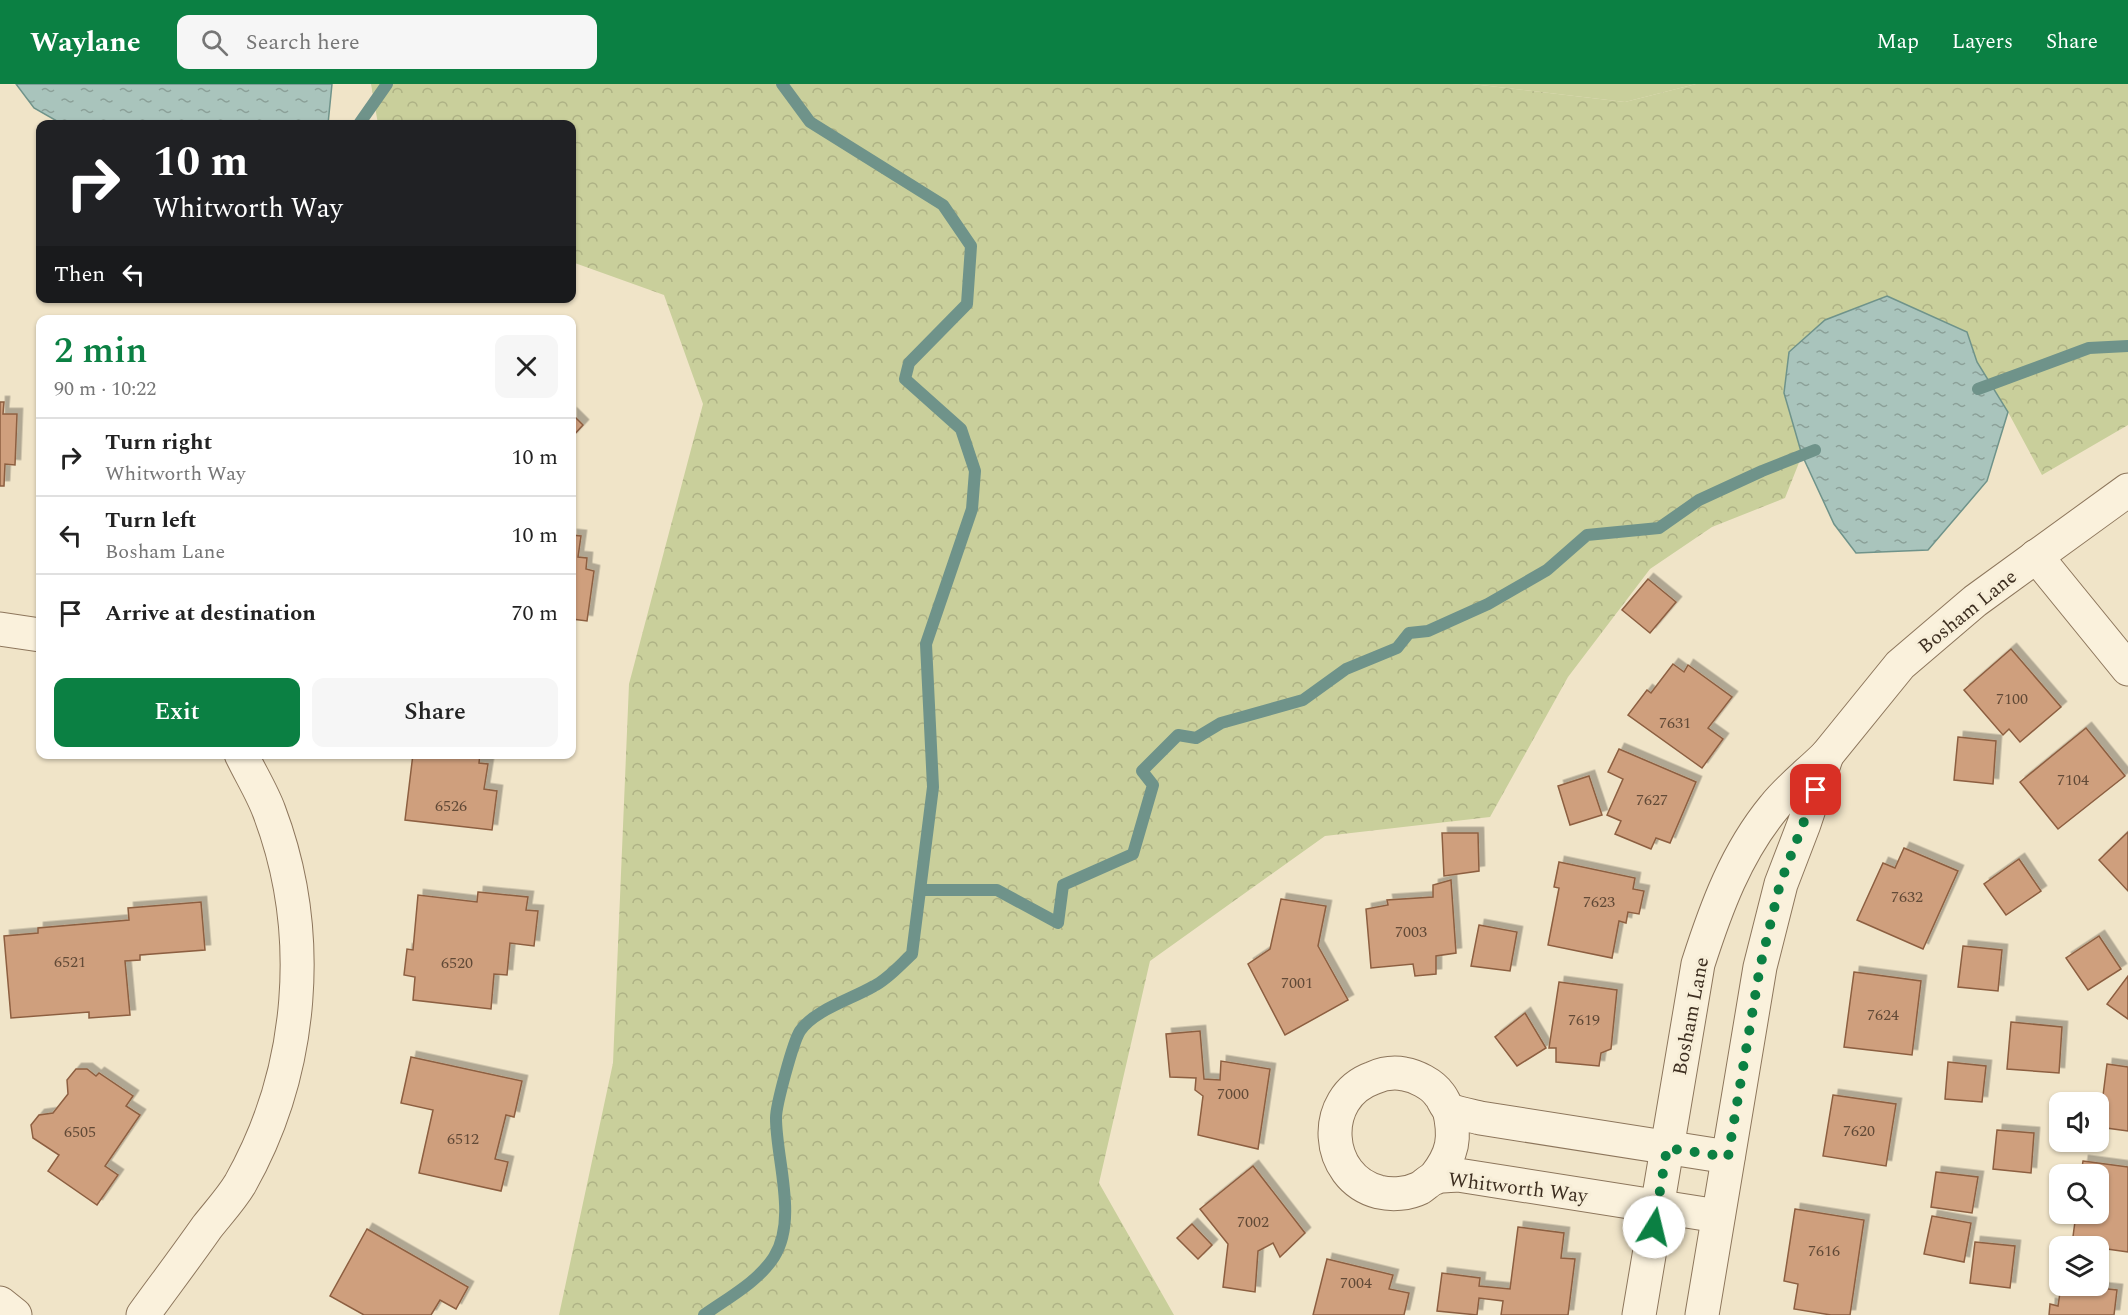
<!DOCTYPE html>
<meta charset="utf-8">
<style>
body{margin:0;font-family:Spectral,serif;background:#f6f6f6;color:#222;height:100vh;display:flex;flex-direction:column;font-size:22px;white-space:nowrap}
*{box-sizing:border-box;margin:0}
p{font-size:20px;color:#767676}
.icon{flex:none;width:33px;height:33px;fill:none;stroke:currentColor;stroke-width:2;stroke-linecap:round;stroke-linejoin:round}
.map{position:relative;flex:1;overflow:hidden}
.drawer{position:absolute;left:36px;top:231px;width:540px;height:444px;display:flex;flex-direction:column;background:#fff;border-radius:12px;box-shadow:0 2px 4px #0004}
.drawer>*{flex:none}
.top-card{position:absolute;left:36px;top:36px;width:540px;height:183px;border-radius:12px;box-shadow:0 2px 4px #0004;background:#202124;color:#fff;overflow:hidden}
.fabs{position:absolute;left:2049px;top:1008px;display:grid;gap:12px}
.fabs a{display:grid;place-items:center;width:60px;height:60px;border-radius:12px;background:#fff;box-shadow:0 2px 4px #0004;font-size:30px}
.pin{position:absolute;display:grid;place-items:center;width:51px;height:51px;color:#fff;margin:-26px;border-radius:12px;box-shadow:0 3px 9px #0006}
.me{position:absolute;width:66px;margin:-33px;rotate:9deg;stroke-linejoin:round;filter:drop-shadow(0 0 4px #0008)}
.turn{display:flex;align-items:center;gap:21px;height:126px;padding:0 18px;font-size:27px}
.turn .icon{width:78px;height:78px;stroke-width:2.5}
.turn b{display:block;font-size:42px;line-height:51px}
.then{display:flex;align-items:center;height:57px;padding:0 18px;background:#0003;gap:12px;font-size:22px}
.round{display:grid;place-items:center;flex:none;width:63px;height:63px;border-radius:12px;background:#f6f6f6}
.overview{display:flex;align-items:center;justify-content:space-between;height:102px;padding:0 18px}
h1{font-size:36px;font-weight:600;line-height:45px;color:#0b8043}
.button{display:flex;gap:12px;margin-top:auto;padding:12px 18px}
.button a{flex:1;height:69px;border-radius:12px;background:#0b8043;color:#fff;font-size:24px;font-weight:600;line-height:69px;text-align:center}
.button a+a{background:#f6f6f6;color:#222}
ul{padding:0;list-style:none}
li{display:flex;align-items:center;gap:18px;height:78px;padding:0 18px;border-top:2px solid #e0e0e0}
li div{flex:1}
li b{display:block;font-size:22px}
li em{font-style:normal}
header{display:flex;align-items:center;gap:36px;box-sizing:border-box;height:84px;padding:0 30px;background:#0b8043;color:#fff}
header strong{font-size:28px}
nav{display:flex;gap:33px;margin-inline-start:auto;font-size:21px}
.search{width:420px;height:54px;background:#f6f6f6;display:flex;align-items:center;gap:15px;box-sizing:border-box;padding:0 21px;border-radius:12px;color:#767676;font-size:22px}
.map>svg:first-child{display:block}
.grass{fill:#c9cf9b}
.forest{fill:url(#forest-crowns)}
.water{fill:url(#water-ripples);stroke:#6f938a;stroke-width:1.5}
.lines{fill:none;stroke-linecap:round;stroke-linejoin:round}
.stream{stroke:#6f938a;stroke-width:12}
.building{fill:#cf9f7d;stroke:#8d5f41;stroke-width:1.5;filter:url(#shadow)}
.minor-casing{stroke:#8d765c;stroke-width:35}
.minor{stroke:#faf1dc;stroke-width:33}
.route{stroke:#0b8043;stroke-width:10;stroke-dasharray:0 18}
.labels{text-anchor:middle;stroke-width:6;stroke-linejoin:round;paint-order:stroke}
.number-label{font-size:16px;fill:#624a37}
.street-label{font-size:20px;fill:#3d2e20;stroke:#f7eed8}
</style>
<header>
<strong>Waylane</strong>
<div class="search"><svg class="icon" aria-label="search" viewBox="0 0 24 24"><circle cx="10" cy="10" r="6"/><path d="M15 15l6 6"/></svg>Search here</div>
<nav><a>Map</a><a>Layers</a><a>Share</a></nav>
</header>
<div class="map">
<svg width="2128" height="1231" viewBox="0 0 2128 1231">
<defs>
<pattern id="forest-crowns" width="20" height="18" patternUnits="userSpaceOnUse" patternTransform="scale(1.5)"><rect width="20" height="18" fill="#c9cf9b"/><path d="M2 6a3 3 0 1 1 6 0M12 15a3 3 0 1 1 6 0" fill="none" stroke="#aeb285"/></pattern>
<pattern id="water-ripples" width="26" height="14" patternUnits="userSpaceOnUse" patternTransform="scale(1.5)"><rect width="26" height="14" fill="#a9c4bc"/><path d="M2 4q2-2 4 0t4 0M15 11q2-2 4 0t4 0" fill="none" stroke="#8ba098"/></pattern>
<filter id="shadow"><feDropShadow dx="5.5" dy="-5.5" stdDeviation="0" flood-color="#0004"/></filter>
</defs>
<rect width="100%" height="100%" fill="#f0e4c8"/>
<!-- grass -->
<polygon class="grass" points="1472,0 1696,0 1625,18"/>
<!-- forest -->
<polygon class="forest" points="371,0 1472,0 1625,18 1696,0 2128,0 2128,341 2042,391 2008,328 1977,278 1967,248 1825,236 1789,268 1784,309 1802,371 1785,414 1712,443 1650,485 1568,593 1490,733 1325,752 1150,877 1099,1099 1174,1231 559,1231 613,979 629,600 703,320 664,211 572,178 572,40 378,40"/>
<!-- water -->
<g class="water">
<polygon points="16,0 332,0 328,40 62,40 34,24"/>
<polygon points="1887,212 1967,248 1977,278 2008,328 1987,397 1928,466 1856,469 1834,440 1802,371 1784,309 1789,268 1825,236"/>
</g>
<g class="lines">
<!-- stream -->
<g class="stream">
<polyline points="359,40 387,0"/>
<polyline points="1978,305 2089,264 2128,262"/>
<polyline points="921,806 997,806 1058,839 1063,801 1133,770 1153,701 1142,687 1178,651 1196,654 1221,639 1303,616 1346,585 1397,564 1409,549 1428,547 1488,520 1547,486 1587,451 1659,444 1699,416 1762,387 1815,366"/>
<path d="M704 1231C728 1214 758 1198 774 1173 798 1135 776 1075 776 1034 776 1021 793 958 800 947 814 926 852 915 874 902 888 895 900 881 912 870L933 703 926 560 972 425 975 387 961 345 905 295 909 279 967 220 971 162 943 121 810 38 782 0"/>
</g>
</g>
<!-- building -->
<g class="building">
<polygon points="0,318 4,318 3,330 17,330 15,381 5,380 4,402 0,402"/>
<polygon points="572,330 583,341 572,353"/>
<polygon points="572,451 581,452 578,473 587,474 586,485 594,487 587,537 572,535"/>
<polygon points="1648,495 1676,518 1650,549 1622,526"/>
<polygon points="2011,565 2061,623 2020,658 2009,645 2003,651 1964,606"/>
<polygon points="1673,580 1684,588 1688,581 1732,613 1708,644 1723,655 1702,684 1628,631 1647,606 1651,609"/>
<polygon points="2086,644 2125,692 2058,745 2020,698"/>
<polygon points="1958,653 1996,657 1993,700 1954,696"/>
<polygon points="1619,665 1696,698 1670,759 1656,754 1651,765 1615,750 1621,737 1607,731 1623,695 1608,688"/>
<polygon points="413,670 480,670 479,679 488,680 484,705 497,707 492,746 405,736"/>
<polygon points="1589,692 1602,731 1570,741 1558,702"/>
<polygon points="2128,748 2128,807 2099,776"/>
<polygon points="1442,749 1478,749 1479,787 1444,792"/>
<polygon points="1904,764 1958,787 1923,865 1857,836 1883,779 1895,784"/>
<polygon points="2019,775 2041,807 2006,831 1984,800"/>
<polygon points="1559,778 1635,794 1633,805 1644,807 1639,830 1628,828 1626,839 1619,837 1612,874 1548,861 1559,804 1554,803"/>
<polygon points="1451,796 1456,869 1436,872 1436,890 1415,892 1413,880 1371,884 1366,825 1388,821 1387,816 1433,813 1433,801"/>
<polygon points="478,808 528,813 526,826 538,827 534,862 510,859 507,891 494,890 491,925 413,916 415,893 404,891 407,865 413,866 418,811 477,818"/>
<polygon points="1281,815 1326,822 1318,862 1348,916 1285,951 1248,880 1270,865"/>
<polygon points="201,818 205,866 140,871 140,876 125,877 130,931 89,934 89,928 11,934 4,852 38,849 38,844 129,836 128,824"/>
<polygon points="1479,841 1517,848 1510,887 1471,882"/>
<polygon points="2099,852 2121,885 2088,906 2066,874"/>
<polygon points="1963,862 2002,866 1998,907 1958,903"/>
<polygon points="1854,888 1921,897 1912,971 1844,963"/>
<polygon points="2128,892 2128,935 2107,920"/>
<polygon points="1559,898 1617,906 1611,965 1601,969 1599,982 1556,978 1556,964 1549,964"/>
<polygon points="1525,929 1546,964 1517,982 1495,953"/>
<polygon points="2011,938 2062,943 2059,989 2007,985"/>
<polygon points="1200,947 1204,995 1220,996 1221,977 1270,985 1258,1065 1198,1051 1203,1012 1195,1006 1196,994 1170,993 1166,950"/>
<polygon points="411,973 522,997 514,1033 506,1031 495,1075 508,1078 501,1107 419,1089 433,1026 401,1019"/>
<polygon points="1948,978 1986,982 1982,1018 1945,1015"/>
<polygon points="2107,980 2128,983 2128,1047 2099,1043"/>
<polygon points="76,985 87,985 96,992 99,989 133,1012 126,1022 140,1031 105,1082 118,1091 97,1121 48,1087 59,1071 33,1054 31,1041 39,1031 53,1029 68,1010 67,996"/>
<polygon points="1833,1011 1896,1020 1886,1082 1823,1072"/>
<polygon points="1997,1046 2034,1049 2031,1089 1993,1085"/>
<polygon points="2083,1077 2128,1083 2128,1168 2072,1160 2076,1130 2098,1130 2098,1090 2081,1090"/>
<polygon points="1253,1082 1305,1149 1280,1173 1273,1159 1258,1167 1255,1208 1223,1203 1228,1160 1200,1125"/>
<polygon points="1936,1088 1978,1093 1972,1129 1931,1123"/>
<polygon points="1795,1125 1864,1136 1850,1231 1831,1231 1794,1225 1798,1200 1784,1197"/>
<polygon points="1932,1132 1971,1139 1964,1178 1924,1170"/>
<polygon points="1192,1140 1212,1161 1198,1175 1177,1154"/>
<polygon points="1518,1143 1564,1149 1561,1174 1575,1175 1568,1231 1501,1231 1503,1217 1479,1214 1477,1231 1437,1227 1442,1189 1480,1194 1479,1202 1510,1205"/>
<polygon points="367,1145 468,1203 456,1225 440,1216 431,1231 364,1231 330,1212"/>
<polygon points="1975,1158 2015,1162 2010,1204 1970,1199"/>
<polygon points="1327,1175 1393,1191 1389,1205 1409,1209 1404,1231 1313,1231"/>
<polygon points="2061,1202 2080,1202 2117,1206 2114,1231 2049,1231 2050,1220 2058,1222"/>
</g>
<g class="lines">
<defs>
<g id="minor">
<polyline points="2036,472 2128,585"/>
<polyline points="0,545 40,551"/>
<polyline points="1827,671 1900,581 1975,517 2128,406"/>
<path d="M1435 1093C1453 1070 1456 1054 1449 1025"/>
<path d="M1718 1132 1458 1091C1451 1092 1441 1091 1435 1094 1429 1096 1425 1101 1420 1104 1408 1110 1392 1111 1379 1108 1324 1094 1319 1013 1373 994 1382 990 1394 988 1404 990 1416 992 1432 1000 1439 1010 1443 1014 1445 1022 1449 1025 1455 1029 1473 1032 1480 1034L1728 1073"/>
<polyline points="0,1219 15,1231"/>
<path d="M143 1231C164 1202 186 1173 207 1143 218 1129 231 1115 240 1100 304 987 315 848 269 727 262 708 250 689 241 670"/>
<path d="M1639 1231 1698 880C1716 824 1736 769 1774 723 1789 704 1810 688 1827 671L1804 740 1781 800 1760 883 1702 1231"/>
</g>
</defs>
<!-- minor casing -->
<use href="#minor" class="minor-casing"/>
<!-- minor -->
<use href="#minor" class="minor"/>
</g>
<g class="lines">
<!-- route -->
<polyline class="route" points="1654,1143 1667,1064 1728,1073 1760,883 1780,800 1816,706"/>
</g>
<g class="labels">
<!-- number labels -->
<g class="number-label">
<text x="2012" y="620">7100</text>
<text x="1675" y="644">7631</text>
<text x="2073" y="701">7104</text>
<text x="1652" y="721">7627</text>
<text x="451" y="727">6526</text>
<text x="1907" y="818">7632</text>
<text x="1599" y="823">7623</text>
<text x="1411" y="853">7003</text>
<text x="70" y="883">6521</text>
<text x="457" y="884">6520</text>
<text x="1297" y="904">7001</text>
<text x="1883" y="936">7624</text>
<text x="1584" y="941">7619</text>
<text x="1233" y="1015">7000</text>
<text x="1859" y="1052">7620</text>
<text x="80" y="1053">6505</text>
<text x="463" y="1060">6512</text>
<text x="1253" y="1143">7002</text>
<text x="1824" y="1172">7616</text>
<text x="1356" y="1204">7004</text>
</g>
<!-- street labels -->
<g class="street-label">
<text transform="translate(1967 527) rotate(-39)" y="7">Bosham Lane</text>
<text transform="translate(1690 932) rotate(-79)" y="7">Bosham Lane</text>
<text transform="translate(1518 1103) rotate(7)" y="7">Whitworth Way</text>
</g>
</g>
</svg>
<div class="fabs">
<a><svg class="icon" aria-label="sound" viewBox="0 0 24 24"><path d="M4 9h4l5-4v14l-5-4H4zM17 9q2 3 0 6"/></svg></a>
<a><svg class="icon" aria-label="search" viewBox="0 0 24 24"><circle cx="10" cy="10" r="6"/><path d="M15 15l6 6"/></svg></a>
<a><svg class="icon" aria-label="layers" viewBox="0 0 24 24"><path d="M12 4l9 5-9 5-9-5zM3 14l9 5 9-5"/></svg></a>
</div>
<div class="pin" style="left:1816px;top:706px;background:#d93025"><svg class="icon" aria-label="arrive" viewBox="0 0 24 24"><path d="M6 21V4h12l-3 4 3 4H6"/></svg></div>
<svg class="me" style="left:1654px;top:1143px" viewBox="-20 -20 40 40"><circle r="19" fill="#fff"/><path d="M0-13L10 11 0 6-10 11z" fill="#0b8043"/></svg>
<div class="top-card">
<div class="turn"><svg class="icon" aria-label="right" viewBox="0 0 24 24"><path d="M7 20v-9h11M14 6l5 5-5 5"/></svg><div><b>10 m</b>Whitworth Way</div></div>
<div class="then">Then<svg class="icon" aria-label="left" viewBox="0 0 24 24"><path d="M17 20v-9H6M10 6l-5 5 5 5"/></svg></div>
</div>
<section class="drawer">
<div class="overview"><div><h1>2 min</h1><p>90 m · 10:22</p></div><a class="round"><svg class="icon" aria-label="close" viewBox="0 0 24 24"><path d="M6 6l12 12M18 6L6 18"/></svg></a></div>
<ul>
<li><svg class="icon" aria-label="right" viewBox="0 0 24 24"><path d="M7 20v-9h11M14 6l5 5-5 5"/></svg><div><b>Turn right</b><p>Whitworth Way</p></div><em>10 m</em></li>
<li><svg class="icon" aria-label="left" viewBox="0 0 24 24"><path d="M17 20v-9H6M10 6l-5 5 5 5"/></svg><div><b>Turn left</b><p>Bosham Lane</p></div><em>10 m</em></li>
<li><svg class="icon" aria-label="arrive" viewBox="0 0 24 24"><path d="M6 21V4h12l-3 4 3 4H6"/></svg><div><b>Arrive at destination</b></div><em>70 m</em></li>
</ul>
<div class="button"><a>Exit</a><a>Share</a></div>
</section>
</div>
